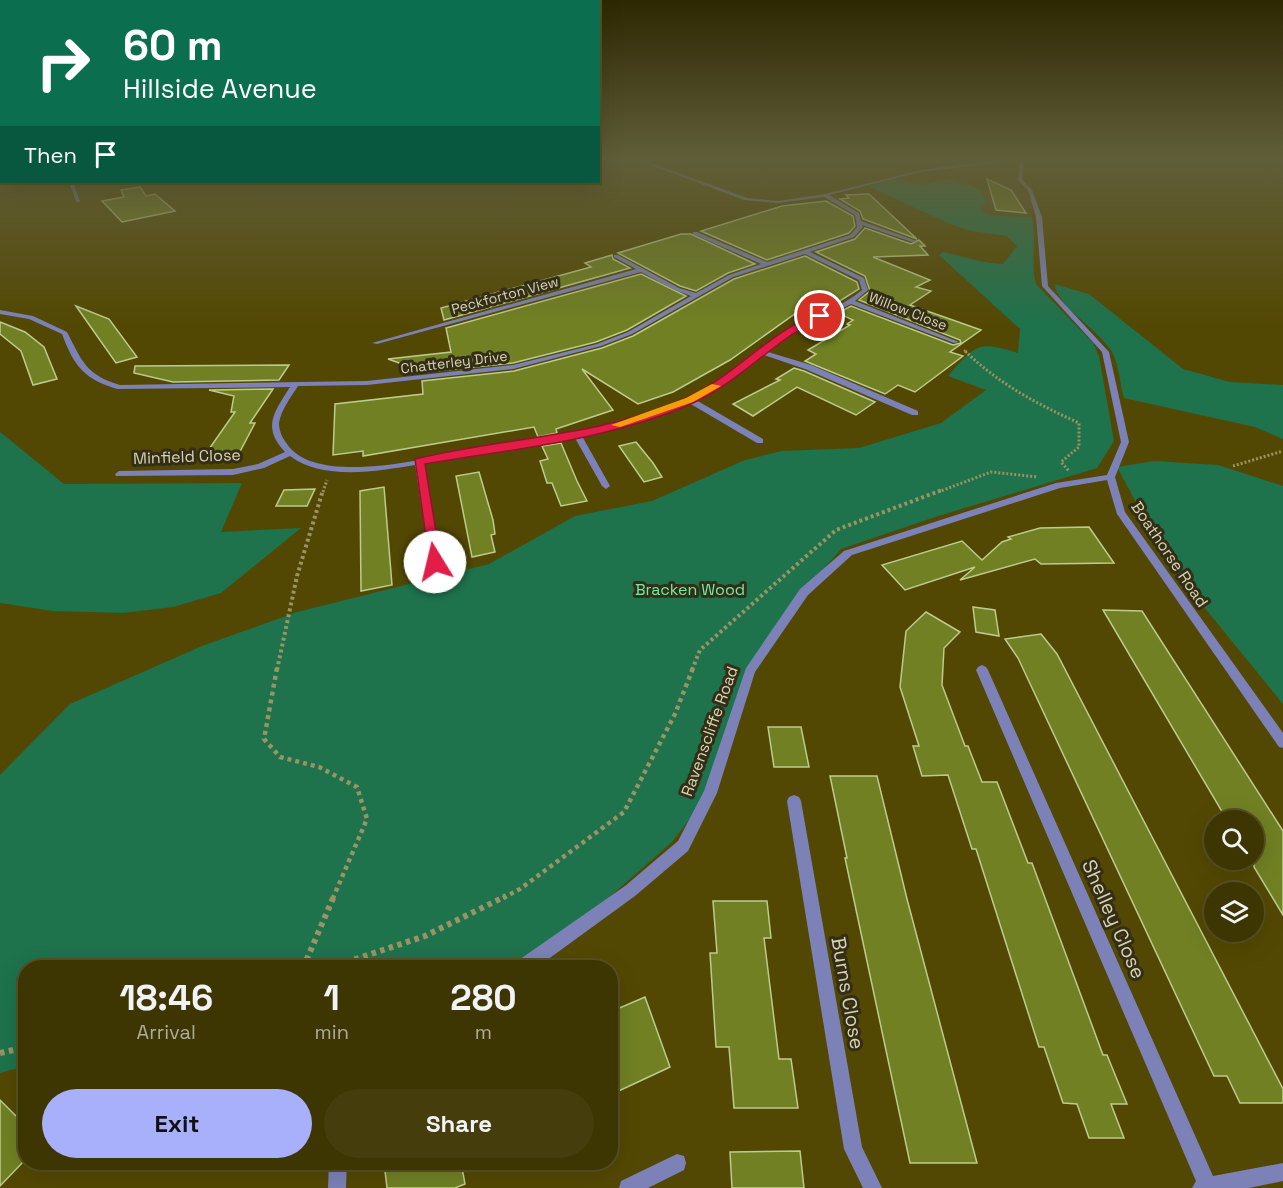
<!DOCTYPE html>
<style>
body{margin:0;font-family:"Space Grotesk",sans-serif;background:#453e0c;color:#f1f3f6;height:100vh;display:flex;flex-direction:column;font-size:22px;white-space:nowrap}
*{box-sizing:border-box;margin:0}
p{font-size:20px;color:#adab99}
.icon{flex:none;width:33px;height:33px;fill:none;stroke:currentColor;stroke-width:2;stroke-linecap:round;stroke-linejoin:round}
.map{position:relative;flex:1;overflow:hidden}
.panel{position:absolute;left:18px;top:960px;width:600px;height:210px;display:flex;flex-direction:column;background:#3e3602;border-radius:24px;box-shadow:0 6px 24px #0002,0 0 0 2px #575024}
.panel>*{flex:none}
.top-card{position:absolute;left:0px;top:0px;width:600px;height:183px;box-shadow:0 6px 24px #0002,0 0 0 2px #575024;background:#0b6e4f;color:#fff;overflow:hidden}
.controls{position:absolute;left:1204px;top:810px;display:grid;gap:12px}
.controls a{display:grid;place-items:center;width:60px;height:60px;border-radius:50%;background:#3e3602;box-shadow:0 6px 24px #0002,0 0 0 2px #575024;font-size:30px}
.pin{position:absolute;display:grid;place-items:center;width:51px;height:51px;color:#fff;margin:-26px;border:3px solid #fff;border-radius:50%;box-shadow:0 2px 6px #0007}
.me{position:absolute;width:66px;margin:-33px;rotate:351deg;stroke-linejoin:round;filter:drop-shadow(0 0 4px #0008)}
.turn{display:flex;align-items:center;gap:21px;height:126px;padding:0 24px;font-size:27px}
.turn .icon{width:78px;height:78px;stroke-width:2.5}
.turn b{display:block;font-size:42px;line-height:51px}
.then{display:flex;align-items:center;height:57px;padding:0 24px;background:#0003;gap:12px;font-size:22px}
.eta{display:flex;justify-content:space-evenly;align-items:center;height:102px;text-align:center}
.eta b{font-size:36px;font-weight:700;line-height:42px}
.primary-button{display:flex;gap:12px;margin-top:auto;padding:12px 24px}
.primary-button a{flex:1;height:69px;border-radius:36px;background:#a8b0fc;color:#111;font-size:24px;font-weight:700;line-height:69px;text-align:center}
.primary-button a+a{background:#453e0c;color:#f1f3f6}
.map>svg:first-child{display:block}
.built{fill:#584e19}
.green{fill:#1e724c}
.building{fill:#708023;stroke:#bdcb8f;stroke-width:1.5}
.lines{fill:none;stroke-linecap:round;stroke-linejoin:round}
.path-far4{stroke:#9a9363;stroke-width:2;stroke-dasharray:1.5 1.5;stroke-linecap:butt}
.path-far3{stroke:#9a9363;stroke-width:3;stroke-dasharray:2 2;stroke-linecap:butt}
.path-far2{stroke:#9a9363;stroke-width:4;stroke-dasharray:3 3;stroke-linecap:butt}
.path-far1{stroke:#9a9363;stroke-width:4.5;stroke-dasharray:4 4;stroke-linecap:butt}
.path{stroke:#9a9363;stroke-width:6;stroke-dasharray:4.5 4.5;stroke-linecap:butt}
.minor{fill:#7c82b7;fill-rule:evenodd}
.route{fill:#e11d48;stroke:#92132f;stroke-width:1.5}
.slow{fill:#f59e0b}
.labels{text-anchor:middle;stroke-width:6;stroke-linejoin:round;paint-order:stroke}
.far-street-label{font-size:14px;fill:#d8d3b5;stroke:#332e15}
.street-label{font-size:16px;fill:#d8d3b5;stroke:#332e15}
.park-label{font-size:16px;fill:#6eedad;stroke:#332e15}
.near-street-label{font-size:20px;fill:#d8d3b5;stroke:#332e15}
</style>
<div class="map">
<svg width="1283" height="1188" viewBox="0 0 1283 1188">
<rect width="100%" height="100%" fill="#534803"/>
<!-- built -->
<polygon class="built" points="1014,180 1031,199 1032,217 987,215 979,207 979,189 1001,190 994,181"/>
<!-- green -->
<g class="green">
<path d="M899 179 920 185 950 179 979 189 986 203 980 207 987 215 1032 217C1037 240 1030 262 1036 284L1093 343 1099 356 1114 441 1097 468 935 517 841 549 804 592 750 671 710 793 672 842 557 943 521 968H26L25 1066 0 1073V775L70 704 202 646 297 612 489 564 575 516 652 501 745 460 782 451 859 448 941 423 986 390 948 376C976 345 977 340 1018 353L1020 329 939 255 943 252C963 256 982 263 1003 264L1017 246 1007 236 971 231 950 224 868 186Z"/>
<path d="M1054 284 1089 294 1183 369 1230 382 1283 385V439L1255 427 1124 398C1120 385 1119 365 1112 352 1098 329 1060 309 1054 284Z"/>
<polygon points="0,432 64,484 242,483 221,532 301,528 221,593 173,607 123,613 53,611 0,603"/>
<polygon points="1154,461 1218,465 1283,486 1283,704 1169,564 1117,467"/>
</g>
<!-- building -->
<g class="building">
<polygon points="987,179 1011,190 1026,213 996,210"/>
<polygon points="140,187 146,196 155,194 175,211 122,222 102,201 124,197 121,190"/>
<polygon points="869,194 917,239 863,219 860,211 840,199 849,198 846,195"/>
<polygon points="826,201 853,216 855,226 849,233 767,260 701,231 782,206"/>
<polygon points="865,228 911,244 919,240 925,246 920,246 928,255 873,257 930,280 916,287 931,291 910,305 981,330 950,352 963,356 915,392 898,385 885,394 805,361 816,354 808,350 850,325 847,324 853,320 838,313 851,306 953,345 961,343 960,340 859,300 870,291 865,276 816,252 855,239"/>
<polygon points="681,234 691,234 755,264 728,273 696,291 680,286 618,253"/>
<polygon points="612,255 613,259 630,268 444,320 441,308 591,267 585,263"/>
<polygon points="805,256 857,282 859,289 827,309 818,305 799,311 730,360 673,392 638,404 582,369 613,410 556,429 557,433 538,437 534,427 363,456 363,451 333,455 335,404 423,394 422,381 514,371 602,348 633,336 734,279"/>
<polygon points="641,274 686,296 627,330 596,342 513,363 419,373 419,370 388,359 451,352 446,328"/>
<polygon points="76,306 109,319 137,357 116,363"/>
<polygon points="0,322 25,332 44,347 57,379 33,385 21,351 0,334"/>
<polygon points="289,365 279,380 173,382 134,373 135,366"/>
<polygon points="794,368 804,371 875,402 856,415 797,387 753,416 733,404 780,380 776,379"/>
<polygon points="273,389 250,423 255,423 235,461 202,459 235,412 231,412 234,396 209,390"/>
<polygon points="636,442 653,463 662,477 644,482 619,446"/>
<polygon points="561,443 577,481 587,501 561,506 552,483 547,483 540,461 548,459 542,446"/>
<polygon points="479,472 493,520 495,534 491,535 495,552 472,557 456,476"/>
<polygon points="384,487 392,585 361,591 360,491"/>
<polygon points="315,489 307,506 276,506 284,490"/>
<polygon points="1089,527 1114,563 1041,564 1035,559 960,580 975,567 905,590 882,565 962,541 982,560 1002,542 1011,539 1008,537 1040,528"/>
<polygon points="973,607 995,610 999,636 976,632"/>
<polygon points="1103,610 1142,611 1283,831 1283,915 1254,867 1254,820 1227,820"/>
<polygon points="926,612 960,632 944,648 942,685 965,746 968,746 982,782 997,782 1028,863 1032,863 1103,1055 1107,1055 1127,1104 1111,1104 1124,1138 1089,1138 1077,1104 1063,1103 1044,1047 1039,1047 976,849 972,849 948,775 922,776 913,746 919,746 900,687 906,631"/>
<polygon points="1041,634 1057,654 1283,1089 1283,1103 1240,1103 1227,1076 1214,1076 1018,658 1005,639"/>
<polygon points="768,727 801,727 809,767 774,767"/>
<polygon points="830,776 877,776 907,899 977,1163 910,1163 845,858 847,858"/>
<polygon points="713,901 767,901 771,938 764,938 779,1059 791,1059 798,1108 734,1108 729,1047 716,1047 710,953 717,953"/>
<polygon points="645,997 670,1067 610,1095 610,1012"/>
<polygon points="0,1100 26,1126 26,1159 0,1186"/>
<polygon points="800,1151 804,1188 732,1188 730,1152"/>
<polygon points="384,1162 461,1162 465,1184 455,1188 387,1188"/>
</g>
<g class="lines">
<!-- path-far4 -->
<polyline class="path-far4" points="964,350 967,353"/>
<!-- path-far3 -->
<g class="path-far3">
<path d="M965 351C999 384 1037 404 1079 423V447L1061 462 1069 471"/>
<polyline points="1233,466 1283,451"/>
<polyline points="323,492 327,480"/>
<polyline points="938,492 991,472 1038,477"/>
</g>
<!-- path-far2 -->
<g class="path-far2">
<polyline points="277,670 297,576 323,490"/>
<polyline points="692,670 700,650 836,530 942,490"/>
</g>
<!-- path-far1 -->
<g class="path-far1">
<polyline points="277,668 264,739 280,757 319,767 357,787 367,819 333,898"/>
<polyline points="503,898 520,889 624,812 675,714 693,668"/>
</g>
<!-- path -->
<g class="path">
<polyline points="303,968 334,896"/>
<polyline points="329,968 425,936 506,896"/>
<polyline points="0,1053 26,1047"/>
</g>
<!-- minor -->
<g class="minor">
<path d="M632 158H638L747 198 778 201 825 194 921 170 1012 158H1024L1022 180 1032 190 1042 217 1048 286 1109 352 1129 442 1115 477 1125 512 1283 733V748L1279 747 1117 514 1107 480 1060 488 852 555 808 595 755 672 717 793 688 851 635 896 536 968H514L516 962 625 886 678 841 704 791 746 668 800 589 844 551 1056 483 1107 475 1121 442 1102 352 1042 286 1036 217 1028 190 1018 180 1020 160 921 172 829 195 859 213 861 221 917 241 912 242 862 225 863 227 854 237 810 252 864 278 868 290 855 301 959 342 954 343 851 304 789 335 768 352 811 365 918 411V415H912L805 369 764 355 723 386 696 400 763 439V443H757L689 403 643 421 582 436 610 486 606 489 602 486 575 438 424 463 440 562 435 565 430 562 415 465C378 471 323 481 290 456L264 468 233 475 116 476 115 474 119 471 233 469 258 464 285 452C261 427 275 411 290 387L117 389C84 379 74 366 62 334L29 319 0 314V310L33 316 67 332C82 361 86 375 120 385L367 381 513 365 597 344 628 332 691 296 675 290 641 272 377 344 372 343 636 269 614 257V255H618L679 288 696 293 729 275 761 264 693 234V232H697L767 262 850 235 857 227 855 215 824 197 778 203 744 200ZM805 254 859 280 862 290C838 310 808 317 783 334 750 356 722 384 685 399 616 428 543 438 469 451 426 458 316 487 287 444 282 437 279 431 279 423 281 410 291 397 298 386L367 385 513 369 601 346 632 334 733 277Z"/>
<polygon points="69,182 73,182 80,202 76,201"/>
<polygon points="982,665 986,667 988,670 1213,1176 1283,1163 1283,1181 1249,1188 1192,1188 1196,1181 976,670 978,667"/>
<polygon points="794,795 799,797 801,801 862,1147 882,1188 863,1188 844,1149 787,801 789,797"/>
<polygon points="677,1154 684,1156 686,1163 684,1170 648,1188 619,1188 621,1181"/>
<polygon points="329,1162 347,1162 346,1188 328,1188"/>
</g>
</g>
<!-- sky -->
<linearGradient id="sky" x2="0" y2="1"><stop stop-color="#2e2802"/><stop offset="0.49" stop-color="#605e39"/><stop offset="1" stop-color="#605e39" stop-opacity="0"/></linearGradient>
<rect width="1283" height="324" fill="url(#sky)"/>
<!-- route -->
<path class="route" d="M820 313 824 318C812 324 798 330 787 338 756 360 728 387 693 403 610 440 514 449 425 464L441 562 439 565H430L415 459C505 437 600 437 686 398 734 377 770 330 820 313Z"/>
<!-- slow -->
<polygon class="slow" points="712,384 721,386 693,402 620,427 611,425 686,398"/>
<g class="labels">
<!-- far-street labels -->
<g class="far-street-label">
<text transform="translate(505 295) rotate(-15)" y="5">Peckforton View</text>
<text transform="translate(908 311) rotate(21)" y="5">Willow Close</text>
<text transform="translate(454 362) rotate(-7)" y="5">Chatterley Drive</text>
</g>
<!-- street labels -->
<g class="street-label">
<text transform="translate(187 456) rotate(-2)" y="6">Minfield Close</text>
<text transform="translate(1170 554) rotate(56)" y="6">Boathorse Road</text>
<text transform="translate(709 731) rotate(-70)" y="6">Ravenscliffe Road</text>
</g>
<!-- park labels -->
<g class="park-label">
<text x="690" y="595">Bracken Wood</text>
</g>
<!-- near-street labels -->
<g class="near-street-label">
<text transform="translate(1114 919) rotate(66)" y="7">Shelley Close</text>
<text transform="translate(848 993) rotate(80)" y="7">Burns Close</text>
</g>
</g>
</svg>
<div class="controls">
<a><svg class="icon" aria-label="search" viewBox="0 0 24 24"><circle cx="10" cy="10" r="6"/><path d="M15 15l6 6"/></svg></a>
<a><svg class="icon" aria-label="layers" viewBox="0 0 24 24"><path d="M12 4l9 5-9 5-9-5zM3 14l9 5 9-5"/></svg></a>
</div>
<div class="pin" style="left:820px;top:316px;background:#d93025"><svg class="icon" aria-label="arrive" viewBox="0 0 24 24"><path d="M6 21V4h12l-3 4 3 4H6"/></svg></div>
<svg class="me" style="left:435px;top:562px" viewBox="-20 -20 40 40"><circle r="19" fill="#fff"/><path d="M0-13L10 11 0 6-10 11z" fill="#e11d48"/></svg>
<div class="top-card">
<div class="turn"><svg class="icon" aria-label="right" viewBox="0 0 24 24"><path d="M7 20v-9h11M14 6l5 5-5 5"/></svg><div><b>60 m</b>Hillside Avenue</div></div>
<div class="then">Then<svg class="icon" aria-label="arrive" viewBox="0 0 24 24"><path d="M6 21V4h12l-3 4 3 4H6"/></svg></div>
</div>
<section class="panel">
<div class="eta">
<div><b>18:46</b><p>Arrival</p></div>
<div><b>1</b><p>min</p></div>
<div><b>280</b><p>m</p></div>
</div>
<div class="primary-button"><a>Exit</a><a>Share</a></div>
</section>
</div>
